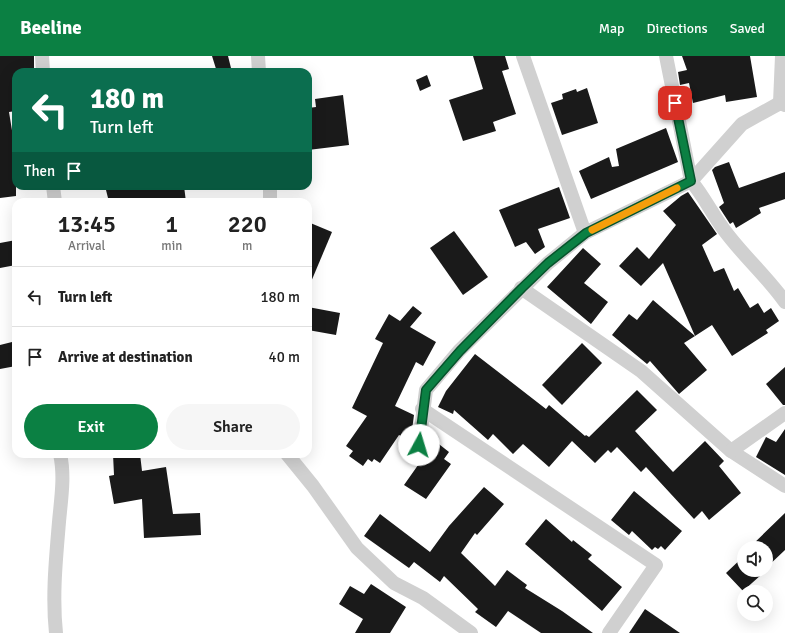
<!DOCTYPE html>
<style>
body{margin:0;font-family:Signika,sans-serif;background:#f6f6f6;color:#222;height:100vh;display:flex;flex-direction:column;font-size:15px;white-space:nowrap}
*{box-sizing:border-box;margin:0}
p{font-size:13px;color:#767676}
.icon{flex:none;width:22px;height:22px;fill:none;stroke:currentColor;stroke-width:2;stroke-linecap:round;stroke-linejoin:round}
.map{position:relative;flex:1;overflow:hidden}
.sheet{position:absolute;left:12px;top:142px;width:300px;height:260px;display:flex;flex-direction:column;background:#fff;border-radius:12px;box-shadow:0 4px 16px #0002}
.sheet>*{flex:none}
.hud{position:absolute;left:12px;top:12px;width:300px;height:122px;border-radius:12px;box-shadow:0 4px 16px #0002;background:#0b6e4f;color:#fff;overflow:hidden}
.fabs{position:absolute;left:737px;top:485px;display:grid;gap:8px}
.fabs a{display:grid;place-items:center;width:36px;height:36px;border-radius:50%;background:#fff;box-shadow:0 4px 16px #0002;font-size:20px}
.pin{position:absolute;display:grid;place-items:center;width:34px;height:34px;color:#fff;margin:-17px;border-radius:8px;box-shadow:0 2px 6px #0006}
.me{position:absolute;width:44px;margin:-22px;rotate:6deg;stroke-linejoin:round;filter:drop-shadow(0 0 3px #0008)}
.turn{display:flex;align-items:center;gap:14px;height:84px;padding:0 12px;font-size:18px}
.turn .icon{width:52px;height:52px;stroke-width:2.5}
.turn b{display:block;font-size:28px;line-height:34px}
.then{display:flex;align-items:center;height:38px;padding:0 12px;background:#0003;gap:8px;font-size:15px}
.eta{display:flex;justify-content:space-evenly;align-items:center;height:68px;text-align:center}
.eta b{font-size:24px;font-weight:600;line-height:28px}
.action{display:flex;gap:8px;margin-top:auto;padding:8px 12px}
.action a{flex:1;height:46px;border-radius:24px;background:#0b8043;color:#fff;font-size:16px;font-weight:600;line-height:46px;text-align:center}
.action a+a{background:#f6f6f6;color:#222}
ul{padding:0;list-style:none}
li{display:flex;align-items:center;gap:12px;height:60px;padding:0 12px;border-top:1px solid #e0e0e0}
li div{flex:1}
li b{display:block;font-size:15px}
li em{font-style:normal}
header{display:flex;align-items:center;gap:24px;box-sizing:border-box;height:56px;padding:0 20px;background:#0b8043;color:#fff}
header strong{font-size:19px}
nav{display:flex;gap:22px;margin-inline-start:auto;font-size:14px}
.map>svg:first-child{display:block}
.building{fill:#1a1a1a}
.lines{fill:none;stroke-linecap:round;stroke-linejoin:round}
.minor{stroke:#d0d0d0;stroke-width:14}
.route-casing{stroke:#07532c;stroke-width:10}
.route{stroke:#0b8043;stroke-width:7}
.slow{stroke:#f59e0b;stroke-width:7}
</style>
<header>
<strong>Beeline</strong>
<nav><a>Map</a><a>Directions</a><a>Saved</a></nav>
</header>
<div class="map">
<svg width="785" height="577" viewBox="0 0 785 577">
<rect width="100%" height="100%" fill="#fff"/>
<!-- building -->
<g class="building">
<polygon points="0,0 34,0 34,16 16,16 16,55 9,56 16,99 16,140 0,142"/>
<polygon points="212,0 228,0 232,16 217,16"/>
<polygon points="473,0 505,0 509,13 502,15 516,58 493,66 496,75 463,85 449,44 483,33"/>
<polygon points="682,0 750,0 757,41 726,46 725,39 693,47 689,27 680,29 678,16 687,14"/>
<polygon points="427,19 431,30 420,35 416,24"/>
<polygon points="587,32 598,67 562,79 551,47 563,43 562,38 576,33 577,36"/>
<polygon points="343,39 349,89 308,94 308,52 316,51 315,43"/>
<polygon points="666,72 678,106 591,143 579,115 609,101 612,111 619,110 616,93"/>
<polygon points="729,106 739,132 785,116 785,143 759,152 761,157 736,172 733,166 730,168 719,151 724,147 712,114 715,111"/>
<polygon points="105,130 184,130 186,146 109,146"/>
<polygon points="559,131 570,162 538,173 545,191 535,198 526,186 515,191 499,154"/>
<polygon points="688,136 717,178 702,189 714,216 724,212 734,235 738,232 750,252 758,247 764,257 771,252 779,265 766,274 768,277 732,300 712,269 695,280 663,207 641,230 619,210 637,191 649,203 676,169 663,155 681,140"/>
<polygon points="308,166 332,176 308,233"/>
<polygon points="454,175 488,221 463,239 430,192"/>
<polygon points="16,184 16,209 0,212 0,187"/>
<polygon points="583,192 601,208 584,227 608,246 591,268 547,231"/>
<polygon points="653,244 695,280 684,287 707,314 679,338 650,305 647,308 612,279 629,258 637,264"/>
<polygon points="413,250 422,257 410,271 436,286 423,310 416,306 395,350 414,359 412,374 408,383 399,379 380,407 374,403 372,406 368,403 363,410 349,400 353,395 346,390 367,360 352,352 383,287 375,283 389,258 400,265"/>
<polygon points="308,251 340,257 336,279 308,274"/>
<polygon points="16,285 16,310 0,313 0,289"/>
<polygon points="582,287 602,307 562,349 542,329"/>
<polygon points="475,298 546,353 549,349 585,380 586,379 589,381 637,334 657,354 635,375 673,416 705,385 724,405 719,410 741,437 709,464 702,455 694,463 646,411 641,416 617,391 611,397 608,394 595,407 572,385 549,411 523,388 513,398 493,378 488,384 454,354 453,358 438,351 446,335"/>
<polygon points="785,311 785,349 783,349 766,328"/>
<polygon points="785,373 785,419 756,401 766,381 776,386"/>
<polygon points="435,385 449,396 444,403 451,408 426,443 404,429"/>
<polygon points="113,398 140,398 142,415 166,411 173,458 200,457 201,479 144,482 142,443 114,448 109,420 114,419"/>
<polygon points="484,431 504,448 477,479 475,477 461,497 495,530 507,514 527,529 525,532 562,555 593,577 541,577 508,555 496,571 475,556 478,553 444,520 440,526 414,506 409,512 364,480 380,458 430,496 449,470"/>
<polygon points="634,435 682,475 665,494 661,490 658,493 655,491 652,494 632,475 629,479 611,464"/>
<polygon points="785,457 785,494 766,512 766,492 749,492"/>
<polygon points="546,463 572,486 573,484 592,499 588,503 622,531 602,555 525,488"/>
<polygon points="744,500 744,514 764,514 760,518 761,519 743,535 726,517"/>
<polygon points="371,528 406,551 390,577 355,577 363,563 339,548 350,530 364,538"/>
<polygon points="645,553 680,577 629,577"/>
</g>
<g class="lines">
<!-- minor -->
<g class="minor">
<polyline points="42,0 43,16"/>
<polyline points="258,0 259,16"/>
<polyline points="523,0 585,177"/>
<path d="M666 0 691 125C703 139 711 156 722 171 740 197 766 219 785 246"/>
<polyline points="780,47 782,0"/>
<polyline points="53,130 55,146"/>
<polyline points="270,146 270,130"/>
<polyline points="521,232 641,315 731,395 785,430"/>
<polyline points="422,353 656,509 609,577"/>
<polyline points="419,389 426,334 459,295 548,207 585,177 691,125 742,68 780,47 785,49"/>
<polyline points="731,395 785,357"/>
<polyline points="287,398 313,430 357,492 394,527 423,542 471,577"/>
<path d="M56 577C52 540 56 502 59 466 61 443 65 420 60 398"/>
</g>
</g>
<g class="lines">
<defs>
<polyline id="route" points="419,389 426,334 460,295 522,232 548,207 586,177 691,125 675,47"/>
</defs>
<!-- route casing -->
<use href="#route" class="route-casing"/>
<!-- route -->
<use href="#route" class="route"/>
<!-- slow -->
<polyline class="slow" points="592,174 677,132"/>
</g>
</svg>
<div class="fabs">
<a><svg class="icon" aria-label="sound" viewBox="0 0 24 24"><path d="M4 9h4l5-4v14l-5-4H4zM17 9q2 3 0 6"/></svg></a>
<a><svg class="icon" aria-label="search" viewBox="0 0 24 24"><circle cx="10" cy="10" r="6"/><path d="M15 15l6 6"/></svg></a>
</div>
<div class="pin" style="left:675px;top:47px;background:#d93025"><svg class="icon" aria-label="arrive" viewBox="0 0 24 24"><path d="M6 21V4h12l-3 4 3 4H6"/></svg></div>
<svg class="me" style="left:419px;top:389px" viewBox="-20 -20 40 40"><circle r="19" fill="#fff"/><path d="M0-13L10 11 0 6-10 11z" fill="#0b8043"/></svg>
<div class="hud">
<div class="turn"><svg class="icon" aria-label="left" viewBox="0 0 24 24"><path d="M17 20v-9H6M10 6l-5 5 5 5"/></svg><div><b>180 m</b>Turn left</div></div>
<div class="then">Then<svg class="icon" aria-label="arrive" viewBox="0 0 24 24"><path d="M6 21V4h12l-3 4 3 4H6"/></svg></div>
</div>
<section class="sheet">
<div class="eta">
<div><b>13:45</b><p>Arrival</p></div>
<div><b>1</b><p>min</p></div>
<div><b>220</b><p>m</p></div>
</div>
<ul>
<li><svg class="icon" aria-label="left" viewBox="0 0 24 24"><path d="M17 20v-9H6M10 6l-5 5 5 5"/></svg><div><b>Turn left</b></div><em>180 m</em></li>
<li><svg class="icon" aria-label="arrive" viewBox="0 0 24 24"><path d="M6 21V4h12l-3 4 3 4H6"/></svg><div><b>Arrive at destination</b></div><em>40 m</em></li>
</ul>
<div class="action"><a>Exit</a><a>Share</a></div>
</section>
</div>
